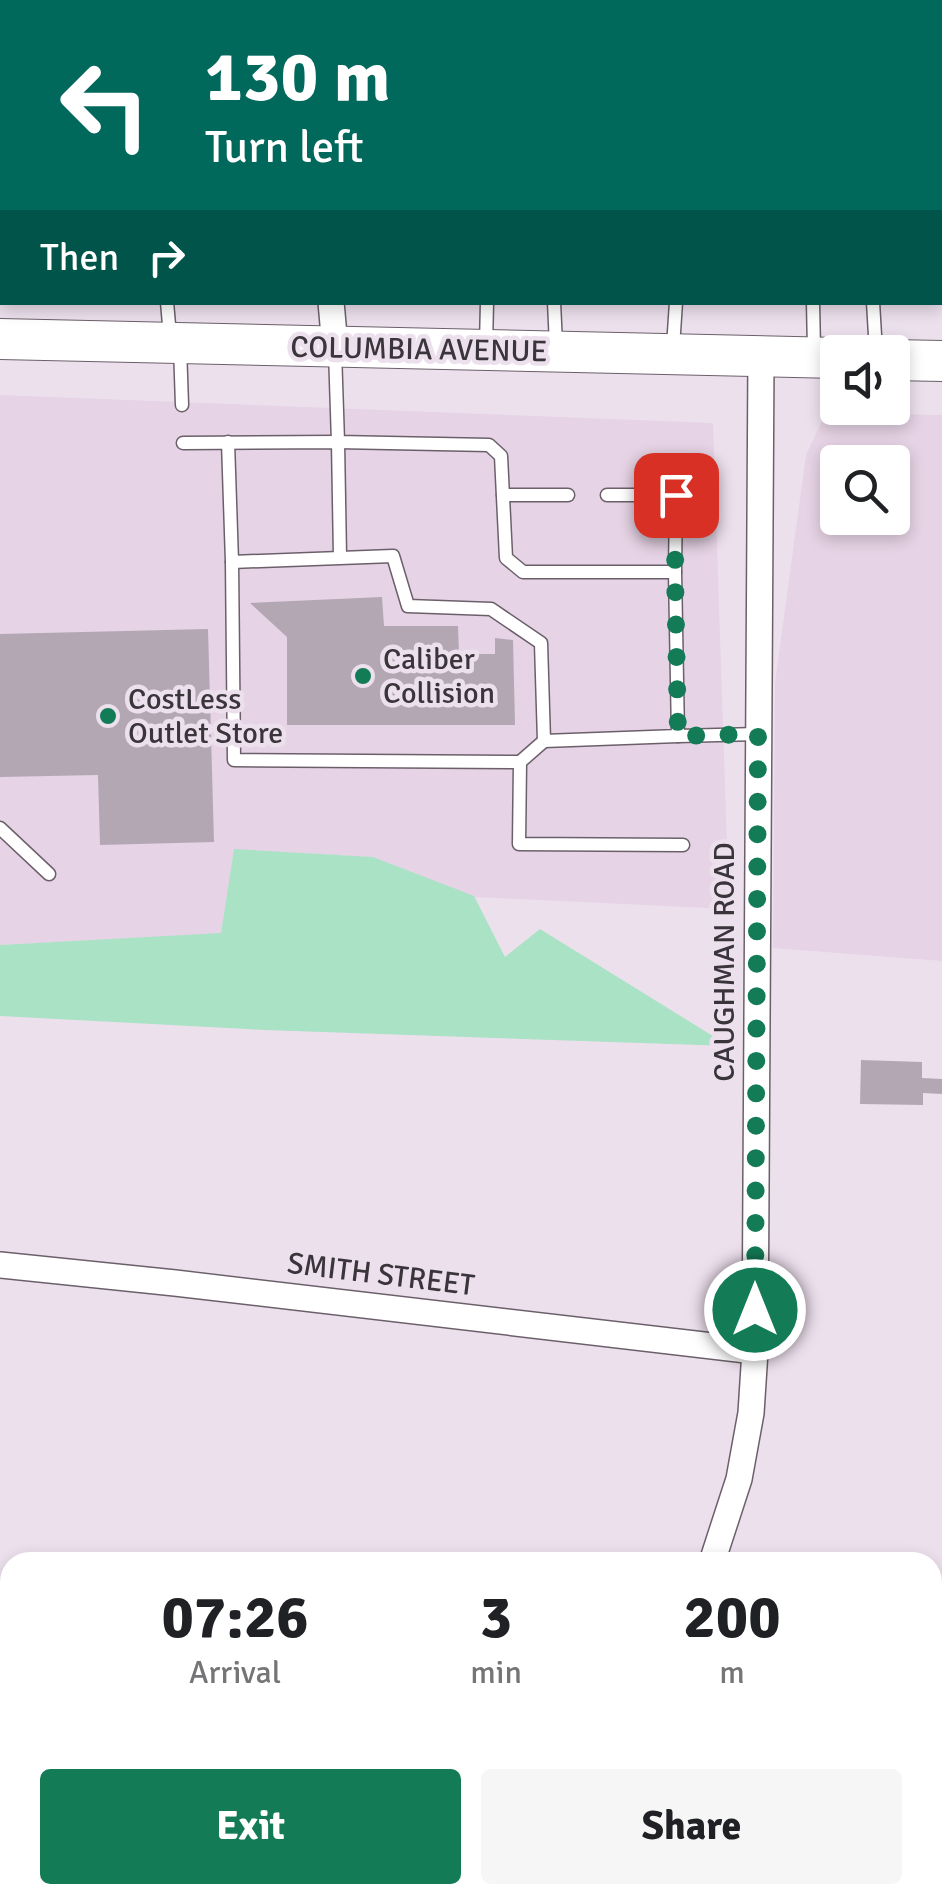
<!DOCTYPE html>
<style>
body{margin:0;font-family:Signika,sans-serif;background:#f6f6f6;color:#202124;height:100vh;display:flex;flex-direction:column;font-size:38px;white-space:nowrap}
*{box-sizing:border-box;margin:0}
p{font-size:32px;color:#757577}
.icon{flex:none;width:55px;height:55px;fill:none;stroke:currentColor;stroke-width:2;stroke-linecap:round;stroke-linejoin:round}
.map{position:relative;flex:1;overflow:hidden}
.sheet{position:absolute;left:0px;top:1552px;width:942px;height:352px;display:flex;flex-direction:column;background:#fff;border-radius:30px 30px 0 0;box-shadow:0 5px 15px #0003}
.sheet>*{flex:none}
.guide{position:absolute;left:0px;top:0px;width:942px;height:305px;box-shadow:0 5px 15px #0003;background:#00695c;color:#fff;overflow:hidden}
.fabs{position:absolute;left:820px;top:335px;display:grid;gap:20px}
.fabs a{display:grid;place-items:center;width:90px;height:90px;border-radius:10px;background:#fff;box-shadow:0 5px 15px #0003;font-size:50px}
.pin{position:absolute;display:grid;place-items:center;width:85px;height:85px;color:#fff;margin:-42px;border-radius:20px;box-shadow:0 5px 15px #0006}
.me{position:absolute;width:110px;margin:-55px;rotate:0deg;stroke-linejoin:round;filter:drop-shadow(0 0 8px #0008)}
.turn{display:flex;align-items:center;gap:35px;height:210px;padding:0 40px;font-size:45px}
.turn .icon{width:130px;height:130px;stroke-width:2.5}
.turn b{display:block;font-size:70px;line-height:85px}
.then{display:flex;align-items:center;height:95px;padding:0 40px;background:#0003;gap:20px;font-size:38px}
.eta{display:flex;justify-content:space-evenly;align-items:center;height:170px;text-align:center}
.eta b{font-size:60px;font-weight:800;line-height:70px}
.cta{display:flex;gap:20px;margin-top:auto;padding:20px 40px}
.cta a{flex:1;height:115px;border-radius:10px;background:#137c56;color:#fff;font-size:40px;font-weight:800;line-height:115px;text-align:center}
.cta a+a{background:#f6f6f6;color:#202124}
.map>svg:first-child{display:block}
.built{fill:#e6d3e5;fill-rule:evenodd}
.green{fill:#aae2c5}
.water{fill:#5ab18a}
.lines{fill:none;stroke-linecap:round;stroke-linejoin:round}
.stream{stroke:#5ab18a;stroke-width:9}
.building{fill:#b3a7b3}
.lane-casing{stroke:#6b606a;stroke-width:15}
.street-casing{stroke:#6b606a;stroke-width:28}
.primary-casing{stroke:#6b606a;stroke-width:42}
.lane{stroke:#fff;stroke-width:12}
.street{stroke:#fff;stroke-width:25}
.primary{stroke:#fff;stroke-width:40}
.route{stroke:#137c56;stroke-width:18;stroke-dasharray:0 32.4}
.poi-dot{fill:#137c56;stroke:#ede0ed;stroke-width:4}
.labels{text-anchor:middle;stroke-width:9;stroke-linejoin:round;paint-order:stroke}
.street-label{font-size:30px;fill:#3a353a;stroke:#ede0ed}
.poi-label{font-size:30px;fill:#3a353a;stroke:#ede0ed;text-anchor:start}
</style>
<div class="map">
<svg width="942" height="1904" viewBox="0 0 942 1904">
<rect width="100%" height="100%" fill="#ede0ed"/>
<!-- built -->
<g class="built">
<polygon points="0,0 702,0 702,2 2,2 2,277 0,277"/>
<polygon points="0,395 713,423 729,909 474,897 373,857 234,850 221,934 0,945"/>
<path d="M826 413 942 415V961L773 948 775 683 806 455ZM838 462H892V518H838Z"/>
</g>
<!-- green -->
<polygon class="green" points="234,849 373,857 474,896 505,957 540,929 729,1046 265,1030 0,1016 0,945 221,933"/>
<!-- water -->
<polygon class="water" points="942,1627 942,1756 933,1764 933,1631"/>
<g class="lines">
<!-- stream -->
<polyline class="stream" points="704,1904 724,1899"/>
</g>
<!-- building -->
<g class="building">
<polygon points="382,597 384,626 458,626 459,654 495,654 495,638 513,640 515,725 287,725 287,637 250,603"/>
<polygon points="208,629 214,842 100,845 98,775 0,777 0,634"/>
<polygon points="861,1060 922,1062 922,1078 942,1079 942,1094 923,1093 923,1105 860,1104"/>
</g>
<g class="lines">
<defs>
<g id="lane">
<polyline points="568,0 568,2"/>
<polyline points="940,97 942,97"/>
<polyline points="940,280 942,280"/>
<polyline points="167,302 170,336"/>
<polyline points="554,302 556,345"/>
<polyline points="813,302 814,350"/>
<polyline points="873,302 876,352"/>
<polyline points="486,345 487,302"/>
<polyline points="180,347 182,405"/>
<polyline points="673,347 676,302"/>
<polyline points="228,442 232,562 393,556 408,606 491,609 541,643 544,741 678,736 675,572 523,572 506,558 501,456 489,445 338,442 335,351"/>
<polyline points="183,443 338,442 340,557"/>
<polyline points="503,495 568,495"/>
<polyline points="607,495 676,495 675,572"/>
<polyline points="232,562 234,760 520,762"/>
<polyline points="678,736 758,734"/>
<polyline points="544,741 520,762 519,844 683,845"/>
<polyline points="0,828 49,874"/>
</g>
<g id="street">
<polyline points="319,0 319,2"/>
<polyline points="331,302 335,347"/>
<polyline points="0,1265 175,1283 755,1351"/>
<polyline points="712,1562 739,1479 751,1413 755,1351 761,356"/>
<polyline points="0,1846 10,1847"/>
<polyline points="323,1895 361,1904"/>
<polyline points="611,1904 613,1895"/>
</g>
<g id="primary">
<polyline points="0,339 838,358"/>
<polyline points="892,360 942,361"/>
</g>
</defs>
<!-- lane casing -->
<use href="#lane" class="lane-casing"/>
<!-- street casing -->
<use href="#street" class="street-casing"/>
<!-- primary casing -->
<use href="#primary" class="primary-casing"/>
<!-- lane -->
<use href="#lane" class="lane"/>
<!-- street -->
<use href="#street" class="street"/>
<!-- primary -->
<use href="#primary" class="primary"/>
</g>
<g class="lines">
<!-- route -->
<polyline class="route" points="676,495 675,572 678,736 758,734 755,1310"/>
</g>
<!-- markers -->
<g class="poi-dot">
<circle cx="363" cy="676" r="10"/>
<circle cx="108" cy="716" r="10"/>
</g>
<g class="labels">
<!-- street labels -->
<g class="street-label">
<text transform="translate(419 349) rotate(1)" y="10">COLUMBIA AVENUE</text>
<text transform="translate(724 962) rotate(-90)" y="10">CAUGHMAN ROAD</text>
<text transform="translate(381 1274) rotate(7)" y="10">SMITH STREET</text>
</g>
<!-- poi labels -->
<g class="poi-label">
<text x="383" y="669">Caliber<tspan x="383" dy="34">Collision</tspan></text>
<text x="128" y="709">CostLess<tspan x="128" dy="34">Outlet Store</tspan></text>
</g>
</g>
</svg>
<div class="fabs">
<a><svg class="icon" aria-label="sound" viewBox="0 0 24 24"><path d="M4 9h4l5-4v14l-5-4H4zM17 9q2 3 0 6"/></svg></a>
<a><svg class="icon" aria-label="search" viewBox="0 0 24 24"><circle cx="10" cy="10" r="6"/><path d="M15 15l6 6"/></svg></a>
</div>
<div class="pin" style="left:676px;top:495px;background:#d93025"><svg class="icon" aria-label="arrive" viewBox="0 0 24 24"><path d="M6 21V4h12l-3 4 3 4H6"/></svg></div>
<svg class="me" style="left:755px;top:1310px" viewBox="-20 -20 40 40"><circle r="17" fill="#137c56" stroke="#fff" stroke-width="3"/><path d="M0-11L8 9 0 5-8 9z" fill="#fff"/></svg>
<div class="guide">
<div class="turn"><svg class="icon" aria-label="left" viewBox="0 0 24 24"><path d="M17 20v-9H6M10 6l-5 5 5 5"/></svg><div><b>130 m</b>Turn left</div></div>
<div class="then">Then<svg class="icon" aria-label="right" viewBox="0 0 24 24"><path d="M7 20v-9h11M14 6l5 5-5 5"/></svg></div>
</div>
<section class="sheet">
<div class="eta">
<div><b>07:26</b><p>Arrival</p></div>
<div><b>3</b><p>min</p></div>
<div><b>200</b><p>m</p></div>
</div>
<div class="cta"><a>Exit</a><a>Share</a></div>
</section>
</div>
